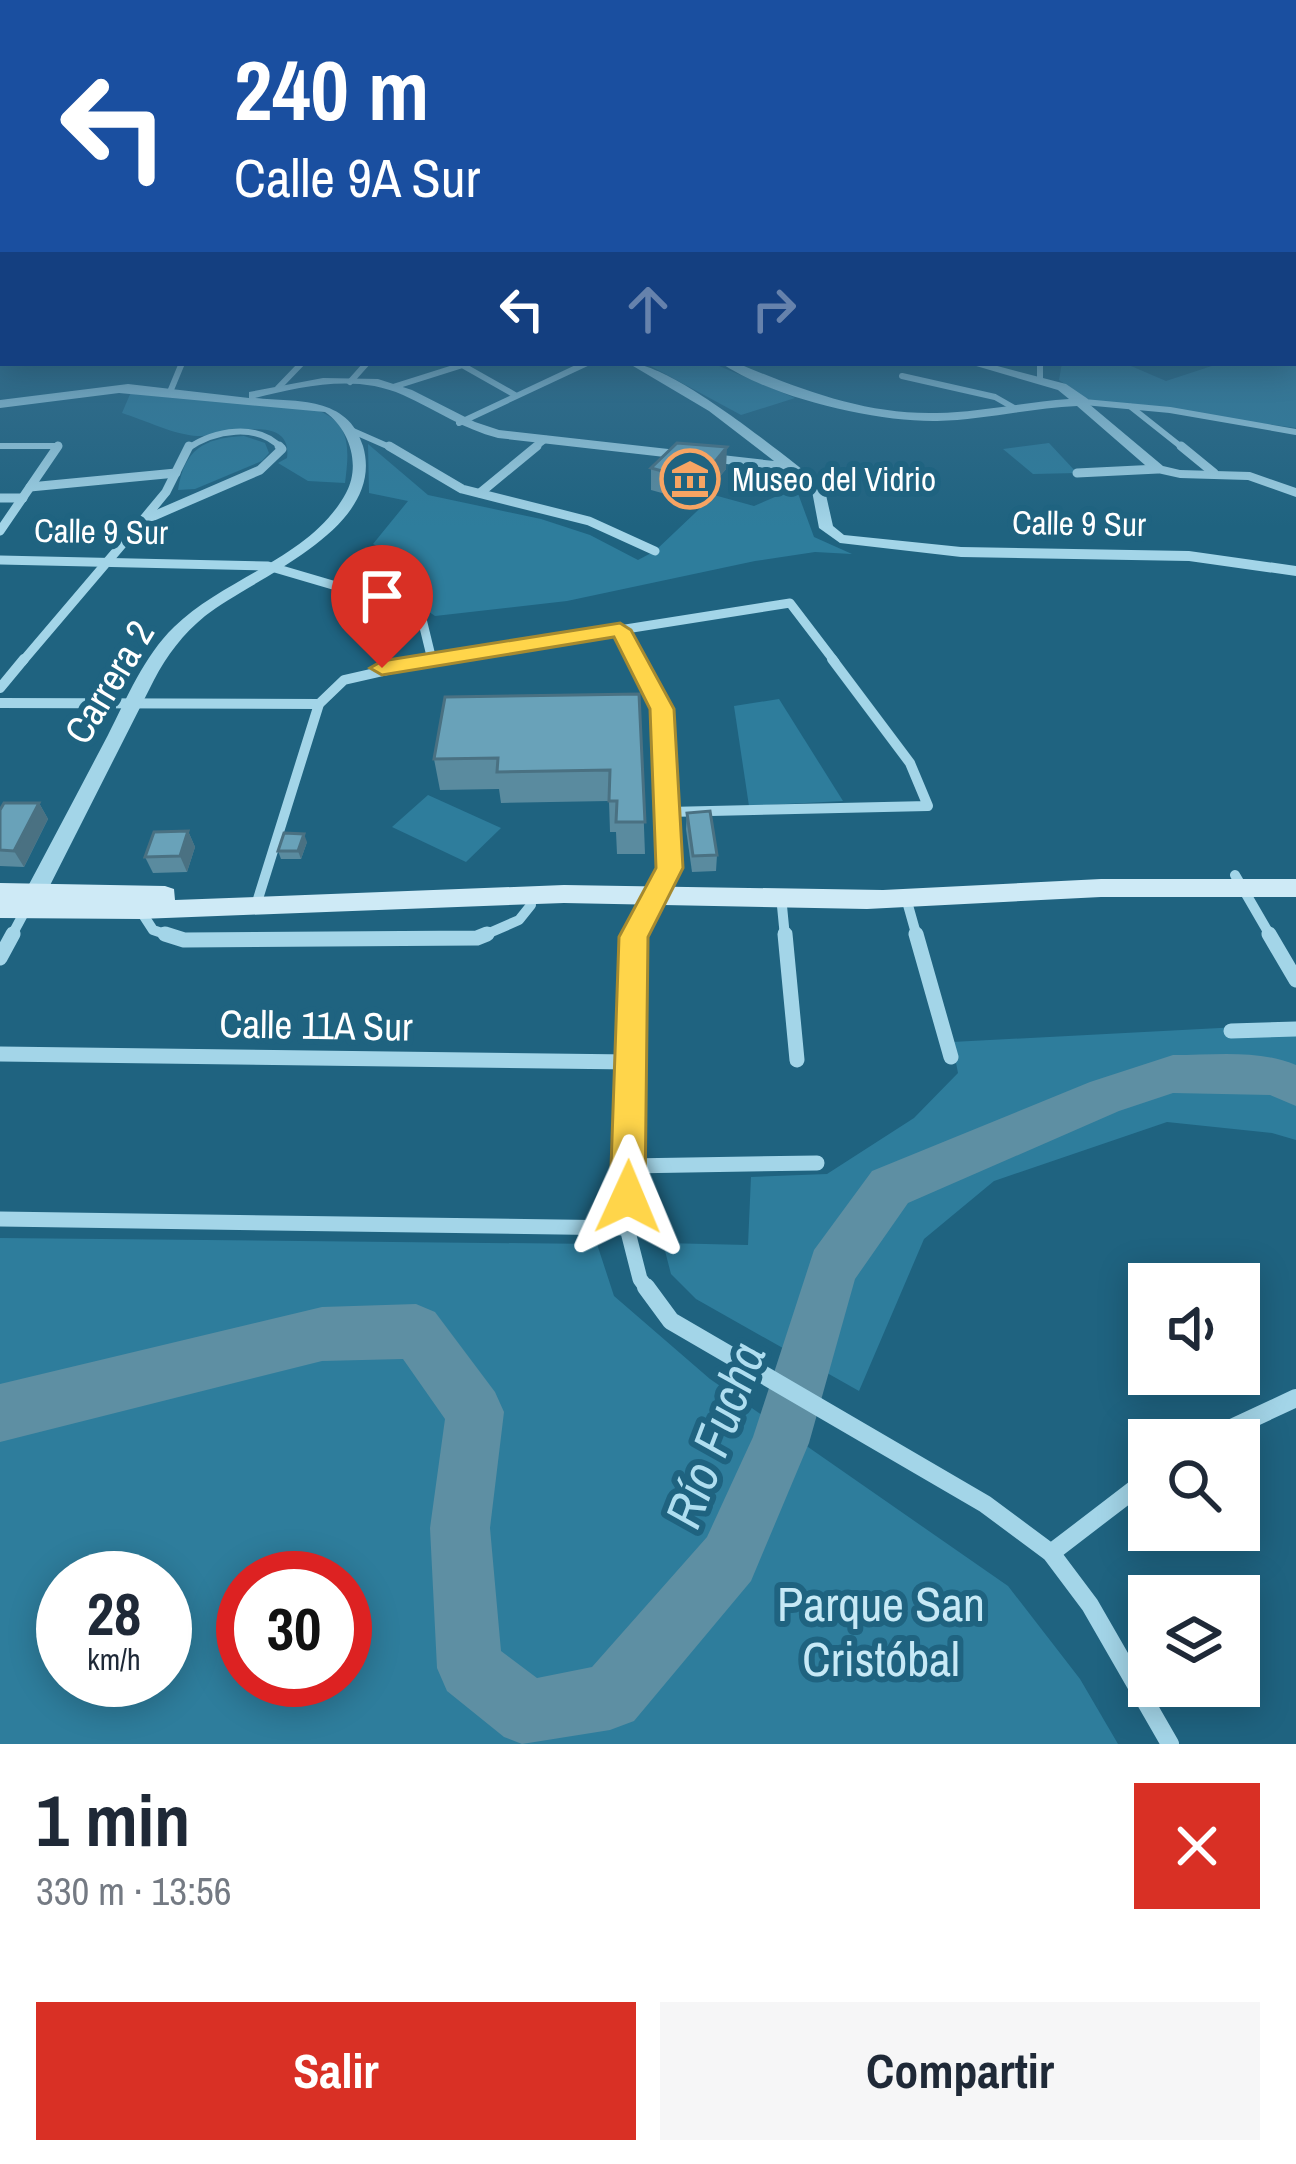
<!DOCTYPE html>
<html lang="es">
<meta charset="utf-8">
<style>
body{margin:0;font-family:"Archivo Narrow",sans-serif;background:#f6f6f7;color:#1f2937;height:100vh;display:flex;flex-direction:column;font-size:45px;white-space:nowrap}
*{box-sizing:border-box;margin:0}
p{font-size:39px;color:#747a83}
.icon{flex:none;width:66px;height:66px;fill:none;stroke:currentColor;stroke-width:2;stroke-linecap:round;stroke-linejoin:round}
.map{position:relative;height:1744px;overflow:hidden}
.drawer{display:flex;flex-direction:column;background:#fff;flex:1}
.drawer>*{flex:none}
.top-card{position:absolute;left:0px;top:0px;width:1296px;height:366px;box-shadow:0 6px 30px #0003;background:#1a4fa0;color:#fff;overflow:hidden}
.fabs{position:absolute;left:1128px;top:1263px;display:grid;gap:24px}
.fabs a{display:grid;place-items:center;width:132px;height:132px;border-radius:0px;background:#fff;box-shadow:0 6px 30px #0003;font-size:60px}
.speed{position:absolute;left:36px;top:1551px;display:flex;gap:24px;font-size:60px;font-weight:700;text-align:center}
.speed>*{display:grid;place-content:center;width:156px;height:156px;border-radius:50%;background:#fff;box-shadow:0 6px 30px #0003;line-height:1}
.speed small{font-size:30px;font-weight:400}
.speed .limit{border:18px solid #d22;background:#fff;color:#111}
.pin{position:absolute;display:grid;place-items:center;width:102px;height:102px;color:#fff;margin:-123px -51px;border-radius:50% 50% 50% 0;rotate:-45deg;box-shadow:0 0 12px #0007}
.pin .icon{rotate:45deg}
.me{position:absolute;width:132px;margin:-66px;rotate:1deg;stroke-linejoin:round;filter:drop-shadow(0 0 9px #0008)}
.turn{display:flex;align-items:center;gap:42px;height:252px;padding:0 36px;font-size:54px}
.turn .icon{width:156px;height:156px;stroke-width:2.5}
.turn b{display:block;font-size:84px;line-height:102px}
.lanes{display:flex;align-items:center;height:114px;padding:0 36px;background:#0003;justify-content:center;gap:60px;direction:ltr}
.lanes .off{opacity:.35}
.round{display:grid;place-items:center;flex:none;width:126px;height:126px;border-radius:0px;background:#f6f6f7}
.head{display:flex;align-items:center;justify-content:space-between;height:204px;padding:0 36px}
h1{font-size:72px;font-weight:700;line-height:90px}
.action{display:flex;gap:24px;margin-top:auto;padding:24px 36px}
.action a{flex:1;height:138px;border-radius:0px;background:#d93025;color:#fff;font-size:48px;font-weight:700;line-height:138px;text-align:center}
.action a+a{background:#f6f6f7;color:#1f2937}
.map>svg:first-child{display:block}
.green{fill:#2e7d9c;fill-rule:evenodd}
.lines{fill:none;stroke-linecap:round;stroke-linejoin:round}
.river{fill:#5e8fa3;fill-rule:evenodd}
.minor-far4{stroke:#a3d5e8;stroke-width:6}
.minor-far3{stroke:#a3d5e8;stroke-width:9}
.minor-far2{stroke:#a3d5e8;stroke-width:10}
.minor-far1{stroke:#a3d5e8;stroke-width:15}
.minor{stroke:#a3d5e8;stroke-width:18}
.tertiary{fill:#a3d5e8;fill-rule:evenodd}
.secondary{fill:#ceeaf6;fill-rule:evenodd}
.wall{fill:#5a8b9f}
.shaded-wall{fill:#4a7182}
.building{fill:#69a2b9;stroke:#4a7182;stroke-width:3}
.route{fill:#ffd54a;stroke:#a68a30;stroke-width:3}
.labels{text-anchor:middle;stroke-width:12;stroke-linejoin:round;paint-order:stroke}
.far-poi-label{font-size:33px;fill:#fff;stroke:#1f6380;text-anchor:start}
.far-street-label{font-size:33px;fill:#fff;stroke:#1f6380}
.street-label{font-size:39px;fill:#fff;stroke:#1f6380}
.near-park-label{font-size:48px;fill:#c7e9f6;stroke:#1f6380}
.near-water-label{font-size:51px;font-style:italic;fill:#afdef0;stroke:#1f6380}
</style>
<div class="map">
<svg width="1296" height="1744" viewBox="0 0 1296 1744">
<rect width="100%" height="100%" fill="#1f6380"/>
<!-- green -->
<g class="green">
<polygon points="645,363 712,363 795,398 741,415"/>
<polygon points="1062,363 1124,363 1166,381 1221,363 1291,363 1296,365 1296,428 1088,400 1059,380"/>
<path d="M131 392 319 411C352 424 349 451 345 483L308 481 278 463 287 458C293 410 221 437 198 436 174 435 145 420 122 413Z"/>
<path d="M244 436 265 443 269 453 262 461 195 489 178 490C184 450 203 438 244 436Z"/>
<polygon points="1049,443 1077,473 1033,474 1003,449"/>
<polygon points="368,444 428,495 541,519 590,535 638,560 655,551 714,495 754,506 796,488 814,537 852,554 815,552 755,561 567,601 435,616 400,592 417,568 373,544 408,501 369,493"/>
<polygon points="779,699 843,801 749,806 734,706"/>
<polygon points="428,795 501,828 466,862 392,827"/>
<polygon points="1296,1024 1296,1140 1272,1133 1167,1122 994,1181 924,1239 859,1391 696,1299 671,1274 663,1243 748,1245 751,1177 827,1174 914,1118 958,1073 952,1042"/>
<path d="M0 1238 597 1244 614 1296 710 1379 1008 1586 1080 1679 1118 1744H0ZM63 1578H165V1680H63ZM345 1578V1680H243V1578Z"/>
</g>
<g class="lines">
<!-- river -->
<path class="river" d="M1173 1055C1213 1055 1259 1049 1296 1065V1106L1270 1095 1173 1093 1119 1111 908 1203 855 1279 809 1443 751 1581 634 1721 610 1730 522 1744 504 1737 447 1691 437 1668 430 1528 445 1419 403 1359 322 1361 0 1442V1384L322 1307 416 1304 435 1312 495 1392 504 1412 490 1528 501 1651 537 1678 592 1667 707 1537 753 1437 814 1250 872 1171 1090 1082Z"/>
<!-- minor-far4 -->
<g class="minor-far4">
<polyline points="1040,363 1040,378"/>
<polyline points="462,365 515,395"/>
<polyline points="902,376 995,397 1016,409"/>
<polyline points="350,382 367,363"/>
<polyline points="393,387 469,363"/>
<polyline points="278,388 302,363"/>
<polyline points="170,392 182,363"/>
<polyline points="1084,402 1170,410 1296,432"/>
<polyline points="1131,407 1184,449"/>
<polyline points="459,423 587,363"/>
<polyline points="353,431 394,449"/>
<polyline points="0,446 58,446"/>
<path d="M187 449C214 430 258 422 282 449"/>
<polyline points="533,449 546,439"/>
</g>
<!-- minor-far3 -->
<g class="minor-far3">
<polyline points="389,446 462,489 589,521 655,551"/>
<polyline points="1181,446 1214,473"/>
<polyline points="1077,473 1158,469"/>
<polyline points="30,487 176,473"/>
<polyline points="480,493 537,446"/>
<polyline points="0,498 23,498"/>
<polyline points="142,521 166,492 189,446"/>
<polyline points="142,521 260,470 282,449 279,446"/>
<polyline points="0,531 58,446"/>
<polyline points="0,560 268,566 411,608 422,619 432,660"/>
<polyline points="620,630 637,662"/>
<polyline points="22,662 142,521"/>
<polyline points="417,662 790,603 835,662"/>
</g>
<!-- minor-far2 -->
<g class="minor-far2">
<polyline points="0,688 24,659"/>
<polyline points="0,703 319,704"/>
<polyline points="668,812 928,806 910,763 832,659"/>
<polyline points="1235,875 1271,937"/>
<polyline points="906,898 917,937"/>
<polyline points="257,902 319,704 344,680 436,659"/>
<polyline points="782,906 785,937"/>
<polyline points="140,910 153,930 174,937"/>
<polyline points="11,937 26,909"/>
<polyline points="480,937 519,920 531,905"/>
<polyline points="634,937 660,895 670,868 662,709 636,659"/>
</g>
<!-- minor-far1 -->
<g class="minor-far1">
<polyline points="165,934 184,940 477,938 487,934"/>
<polyline points="636,934 627,1228 640,1279 648,1290"/>
<polyline points="785,934 797,1060"/>
<polyline points="916,934 951,1057"/>
<polyline points="1269,934 1296,980"/>
<polyline points="0,958 13,934"/>
<polyline points="1231,1031 1296,1029"/>
<polyline points="0,1054 631,1062"/>
<polyline points="628,1166 817,1163"/>
<polyline points="0,1219 627,1228"/>
</g>
<!-- minor -->
<g class="minor">
<polyline points="646,1287 671,1321 985,1504 1051,1553 1090,1605 1170,1744"/>
<polyline points="1206,1440 1296,1398"/>
<polyline points="1051,1553 1149,1478"/>
</g>
<!-- tertiary -->
<g class="tertiary">
<polygon points="1293,352 1296,352 1296,360 1293,359"/>
<path d="M628 363C673 363 784 456 824 486L833 526 844 535 961 547 1189 551 1296 566V576L1189 561 961 557 840 543 819 528 812 491 787 471 498 438C463 429 436 410 403 395 356 374 303 386 255 398 297 402 348 396 363 446 387 529 256 576 205 616 183 634 167 655 154 680L37 911H21L18 905C48 849 78 792 108 735 127 698 144 656 174 627 225 577 311 558 346 493 361 466 350 429 325 412L119 393 0 408V400L128 384 249 398V392L323 378 378 379 412 390 475 422 499 430 774 461 709 411Z"/>
<path d="M721 363H737C801 390 866 415 937 413 981 412 1025 402 1069 399L1058 390 966 363H986L1066 384 1088 399 1089 404 1163 466 1180 470 1250 472 1296 488V497L1248 480 1180 478 1153 472 1077 406C1030 408 984 420 937 421 874 422 773 398 721 363Z"/>
</g>
<!-- secondary -->
<polygon class="secondary" points="1101,879 1296,879 1296,897 1101,897 867,909 564,903 140,919 0,918 0,883 165,886 174,889 175,900 564,885 883,890"/>
</g>
<!-- wall -->
<g class="wall">
<polygon points="651,468 726,469 698,503 651,490"/>
<polygon points="639,694 645,854 617,854 616,832 610,832 609,801 501,803 499,789 440,790 434,759"/>
<polygon points="39,803 48,819 24,867 0,866 0,810"/>
<polygon points="687,813 717,855 716,871 692,872 686,829"/>
<polygon points="188,831 195,847 187,872 153,873 145,857"/>
<polygon points="307,842 301,859 281,859 278,851"/>
</g>
<!-- shaded-wall -->
<g class="shaded-wall">
<polygon points="727,447 726,469 698,503 699,481"/>
<polygon points="39,803 48,819 24,867 14,851"/>
<polygon points="188,831 195,847 187,872 180,856"/>
<polygon points="304,834 307,842 301,859 298,851"/>
</g>
<!-- building -->
<g class="building">
<polygon points="677,443 727,447 699,481 651,468"/>
<polygon points="639,694 645,822 616,822 617,801 609,801 610,770 497,772 498,758 434,759 445,697"/>
<polygon points="4,803 39,803 14,851 0,850 0,810"/>
<polygon points="710,811 717,855 693,856 687,813"/>
<polygon points="188,831 180,856 145,857 154,832"/>
<polygon points="284,833 304,834 298,851 278,851"/>
</g>
<!-- sky -->
<linearGradient id="sky" x2="0" y2="1"><stop stop-color="#113646"/><stop offset="0.54" stop-color="#3c7191"/><stop offset="1" stop-color="#3c7191" stop-opacity="0"/></linearGradient>
<rect width="1296" height="527" fill="url(#sky)"/>
<!-- route -->
<polygon class="route" points="620,623 631,630 674,709 683,868 648,937 645,1197 640,1208 628,1213 616,1208 610,1197 619,937 656,868 650,709 614,637 382,675 370,668 382,661"/>
<!-- icons -->
<defs>
<symbol id="museum-ring" viewBox="-11 -11 22 22"><circle r="9.5" fill="#1f6380" stroke="#f7a463" stroke-width="1.5"/><path d="M0-6L6-3V-2H-6V-3ZM-5-1h2V3h-2ZM-1-1h2V3h-2ZM3-1h2V3H3ZM-6 4H6V6H-6Z" fill="#f7a463"/></symbol>
</defs>
<g fill-rule="evenodd">
<use href="#museum-ring" x="657" y="446" width="66" height="66"/>
</g>
<g class="labels">
<!-- far-poi labels -->
<g class="far-poi-label">
<text x="732" y="491">Museo del Vidrio</text>
</g>
<!-- far-street labels -->
<g class="far-street-label">
<text transform="translate(1079 523) rotate(1)" y="12">Calle 9 Sur</text>
<text transform="translate(101 531) rotate(1)" y="12">Calle 9 Sur</text>
</g>
<!-- street labels -->
<g class="street-label">
<text transform="translate(109 682) rotate(-59)" y="14">Carrera 2</text>
<text transform="translate(316 1025) rotate(1)" y="14">Calle 11A Sur</text>
</g>
<!-- near-park labels -->
<g class="near-park-label">
<text x="881" y="1621">Parque San<tspan x="881" dy="55">Cristóbal</tspan></text>
</g>
<!-- near-water labels -->
<g class="near-water-label">
<text transform="translate(715 1435) rotate(-69)" y="18">Río Fucha</text>
</g>
</g>
</svg>
<div class="fabs">
<a><svg class="icon" aria-label="sound" viewBox="0 0 24 24"><path d="M4 9h4l5-4v14l-5-4H4zM17 9q2 3 0 6"/></svg></a>
<a><svg class="icon" aria-label="search" viewBox="0 0 24 24"><circle cx="10" cy="10" r="6"/><path d="M15 15l6 6"/></svg></a>
<a><svg class="icon" aria-label="layers" viewBox="0 0 24 24"><path d="M12 4l9 5-9 5-9-5zM3 14l9 5 9-5"/></svg></a>
</div>
<div class="speed"><div>28<small>km/h</small></div><div class="limit">30</div></div>
<div class="pin" style="left:382px;top:668px;background:#d93025"><svg class="icon" aria-label="arrive" viewBox="0 0 24 24"><path d="M6 21V4h12l-3 4 3 4H6"/></svg></div>
<svg class="me" style="left:628px;top:1197px" viewBox="-20 -20 40 40"><path d="M0-17L14 15 0 8-14 15z" fill="#ffd54a" stroke="#fff" stroke-width="4"/></svg>
<div class="top-card">
<div class="turn"><svg class="icon" aria-label="left" viewBox="0 0 24 24"><path d="M17 20v-9H6M10 6l-5 5 5 5"/></svg><div><b>240 m</b>Calle 9A Sur</div></div>
<div class="lanes"><svg class="icon" aria-label="left" viewBox="0 0 24 24"><path d="M17 20v-9H6M10 6l-5 5 5 5"/></svg><svg class="icon off" aria-label="ahead" viewBox="0 0 24 24"><path d="M12 20V5M6 11l6-6 6 6"/></svg><svg class="icon off" aria-label="right" viewBox="0 0 24 24"><path d="M7 20v-9h11M14 6l5 5-5 5"/></svg></div>
</div>
</div>
<section class="drawer">
<div class="head"><div><h1>1 min</h1><p>330 m · 13:56</p></div><a class="round" style="background:#d93025;color:#fff"><svg class="icon" aria-label="close" viewBox="0 0 24 24"><path d="M6 6l12 12M18 6L6 18"/></svg></a></div>
<div class="action"><a>Salir</a><a>Compartir</a></div>
</section>
